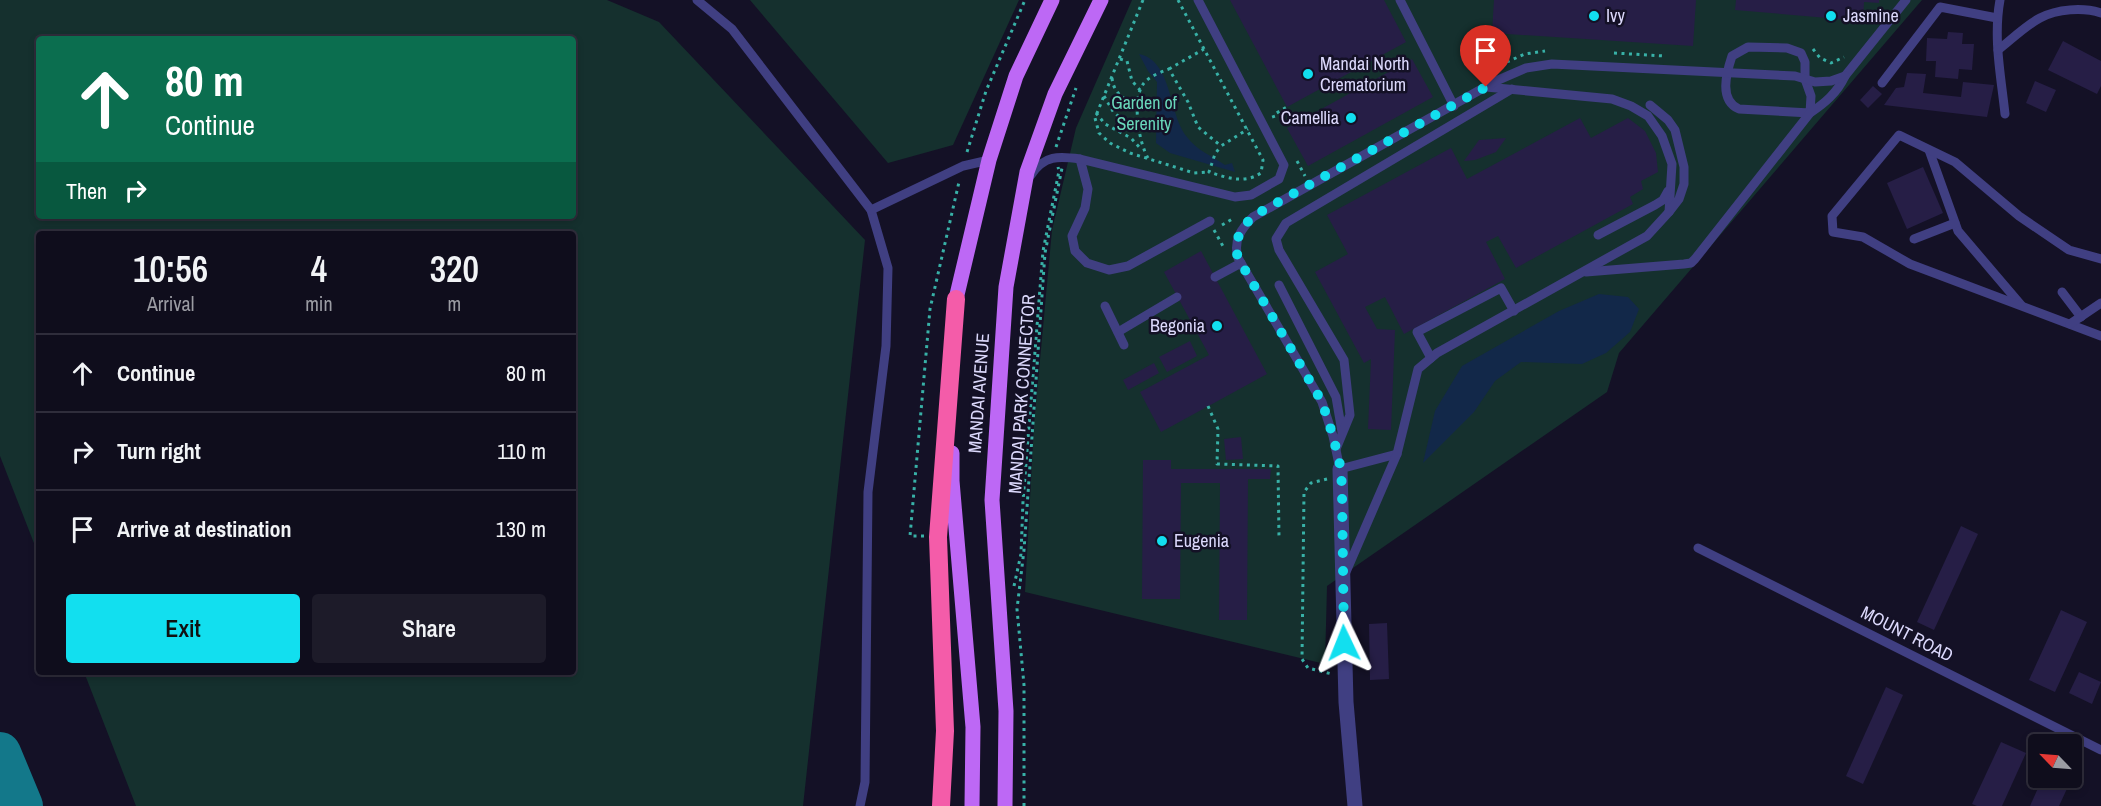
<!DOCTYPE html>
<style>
body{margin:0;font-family:"Archivo Narrow",sans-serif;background:#1d1b29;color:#f1f3f6;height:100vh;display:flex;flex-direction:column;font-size:22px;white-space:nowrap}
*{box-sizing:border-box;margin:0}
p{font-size:20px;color:#9b9ca3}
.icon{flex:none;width:33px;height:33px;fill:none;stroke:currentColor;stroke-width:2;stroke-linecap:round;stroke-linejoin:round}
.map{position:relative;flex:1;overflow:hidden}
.panel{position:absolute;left:36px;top:231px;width:540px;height:444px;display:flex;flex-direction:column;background:#0f0d1c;border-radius:6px;box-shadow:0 3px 9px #0003,0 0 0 2px #2f2d3b}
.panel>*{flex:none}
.hud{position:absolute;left:36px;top:36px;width:540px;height:183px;border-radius:6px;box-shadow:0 3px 9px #0003,0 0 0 2px #2f2d3b;background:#0b6e4f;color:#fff;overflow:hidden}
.needle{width:39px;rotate:295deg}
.controls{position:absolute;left:2028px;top:734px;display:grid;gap:12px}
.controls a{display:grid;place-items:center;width:54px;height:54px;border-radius:6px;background:#0f0d1c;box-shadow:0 3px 9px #0003,0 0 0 2px #2f2d3b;font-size:30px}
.pin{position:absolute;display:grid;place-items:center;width:51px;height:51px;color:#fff;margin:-62px -26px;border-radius:50% 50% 50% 0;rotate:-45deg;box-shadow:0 0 6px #0007}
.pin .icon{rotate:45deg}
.me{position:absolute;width:66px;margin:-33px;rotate:358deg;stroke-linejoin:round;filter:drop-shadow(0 0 4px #0008)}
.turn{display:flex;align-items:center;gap:21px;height:126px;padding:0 30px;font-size:27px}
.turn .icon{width:78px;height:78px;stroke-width:2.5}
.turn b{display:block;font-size:42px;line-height:51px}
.then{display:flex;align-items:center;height:57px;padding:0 30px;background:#0003;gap:12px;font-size:22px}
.eta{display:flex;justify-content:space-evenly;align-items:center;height:102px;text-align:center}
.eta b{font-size:36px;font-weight:600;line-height:42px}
.primary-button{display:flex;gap:12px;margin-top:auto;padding:12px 30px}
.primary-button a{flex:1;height:69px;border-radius:6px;background:#12dfef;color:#111;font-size:24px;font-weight:600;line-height:69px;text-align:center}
.primary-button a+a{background:#1d1b29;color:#f1f3f6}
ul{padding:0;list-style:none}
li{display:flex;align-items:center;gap:18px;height:78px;padding:0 30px;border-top:2px solid #2f2d3b}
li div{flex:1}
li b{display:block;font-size:22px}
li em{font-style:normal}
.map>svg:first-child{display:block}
.green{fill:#15302e;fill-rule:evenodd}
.water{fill:#122849}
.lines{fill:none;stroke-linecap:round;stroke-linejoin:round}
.taxiway{stroke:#13788a;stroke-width:42}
.building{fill:#261e46}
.path{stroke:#38b1a7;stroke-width:3;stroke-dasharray:3 4.5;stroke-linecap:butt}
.lane{stroke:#403f82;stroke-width:9}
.street{stroke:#403f82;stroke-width:15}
.primary{stroke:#bd68f5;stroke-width:15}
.highway{stroke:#f45ca9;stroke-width:18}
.path-bridge{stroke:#38b1a7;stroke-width:3;stroke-dasharray:3 4.5;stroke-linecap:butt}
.route{stroke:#12dfef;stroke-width:10;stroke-dasharray:0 18}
.poi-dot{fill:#12dfef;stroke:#141126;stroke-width:2}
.labels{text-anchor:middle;stroke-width:5;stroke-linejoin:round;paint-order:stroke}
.poi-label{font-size:18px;fill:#dcd9fc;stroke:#141126;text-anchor:start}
.park-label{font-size:18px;fill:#69d8ba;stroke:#141126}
.street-label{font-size:18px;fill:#dcd9fc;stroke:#141126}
</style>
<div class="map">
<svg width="2101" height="806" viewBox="0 0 2101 806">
<rect width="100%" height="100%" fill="#141126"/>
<!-- green -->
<g class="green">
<path d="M0 0H607L659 22 865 240 803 806H136L84 672H573V234H39V556L0 456ZM39 39H573V216H39Z"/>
<polygon points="750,0 1019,0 953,145 888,163"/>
<polygon points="1132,0 1922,0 1619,353 1607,392 1327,586 1325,664 1025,592 1034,425 1052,230 1076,128"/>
</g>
<!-- water -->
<g class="water">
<path d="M1139 54C1173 61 1168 114 1187 137 1196 150 1212 156 1225 165L1232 163 1235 172 1170 153 1156 143 1157 82 1148 71Z"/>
<polygon points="1599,294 1628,297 1639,309 1630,332 1606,353 1582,364 1521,362 1495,381 1474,412 1423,463 1435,411 1462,366 1559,311"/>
</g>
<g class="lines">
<!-- taxiway -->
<polyline class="taxiway" points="0,753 22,806"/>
</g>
<!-- building -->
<g class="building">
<polygon points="1230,0 1384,0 1406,42 1287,107"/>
<polygon points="1494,0 1696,0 1693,46 1492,33"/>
<polygon points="1736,0 1879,0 1879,3 1864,2 1863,21 1735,10"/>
<polygon points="1948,32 1963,33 1962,44 1974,44 1972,70 1959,69 1958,79 1935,77 1936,61 1926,61 1927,38 1947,39"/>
<polygon points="2063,41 2101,61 2101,86 2097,94 2048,70"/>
<polygon points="1412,59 1433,97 1308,166 1287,128"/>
<polygon points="1907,73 1926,74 1923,93 1961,97 1963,82 1994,85 1987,117 1884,105 1896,88 1904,87"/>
<polygon points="2035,81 2056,90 2046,112 2026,103"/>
<polygon points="1873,86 1882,94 1868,108 1860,100"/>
<polygon points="1580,118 1591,138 1628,118 1645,131 1656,153 1658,172 1641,181 1643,189 1630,197 1633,204 1516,268 1498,236 1486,242 1505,279 1404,334 1385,297 1365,307 1377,329 1395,330 1391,430 1368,429 1371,359 1364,363 1315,272 1348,254 1327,215 1451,148 1467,179"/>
<polygon points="1506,138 1496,152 1475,160 1464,161 1479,140"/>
<polygon points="1923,167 1943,213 1907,229 1887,183"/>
<polygon points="1201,251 1267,374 1161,432 1140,392 1209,355 1164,272"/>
<polygon points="1190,341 1197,356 1167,372 1159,357"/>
<polygon points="1154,363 1159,373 1128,390 1123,380"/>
<polygon points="1241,437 1243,459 1226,460 1224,439"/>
<polygon points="1143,460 1171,460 1171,469 1271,469 1270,479 1248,479 1247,620 1219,620 1220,483 1181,483 1180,599 1142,599"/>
<polygon points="1961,526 1978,534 1934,630 1917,622"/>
<polygon points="2061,610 2087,622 2055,692 2029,680"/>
<polygon points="1387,623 1389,679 1370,680 1369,624"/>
<polygon points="2079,672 2101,682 2092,704 2069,693"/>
<polygon points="1886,687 1903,695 1863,784 1846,776"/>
<polygon points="2001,742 2026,753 2002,806 1977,806 1972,804"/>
<polygon points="2043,777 2064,777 2071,780 2059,806 2030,806"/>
</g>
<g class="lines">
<!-- path -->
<g class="path">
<polyline points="1143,0 1095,118 1099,133 1110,143 1130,153 1194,173 1209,172"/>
<path d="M1178 0 1263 160 1261 173C1244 184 1228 178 1209 172L1215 154 1221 146"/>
<polyline points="1813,49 1820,58 1831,63 1844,57"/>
<polyline points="1614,53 1665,56"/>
<polyline points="1120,59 1127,61 1132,81 1140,90"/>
<polyline points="1500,65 1525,54 1545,51"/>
<path d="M1112 78C1114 96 1126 98 1138 109"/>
<polyline points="1104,96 1114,113 1138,130"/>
<polyline points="1096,113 1105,124 1131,138 1141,149"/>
<polyline points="1274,118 1273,115 1287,107"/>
<polyline points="1056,147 1076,88"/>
<polyline points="967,152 986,91 1025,0"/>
<path d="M1148 158C1139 143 1131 99 1144 83 1150 76 1161 72 1169 69L1188 102 1198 127 1221 146 1248 129"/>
<polyline points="1297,161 1305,176"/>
<polyline points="1222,225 1234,218"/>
<polyline points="1214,230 1224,248"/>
<polyline points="1208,406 1218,429 1217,464 1278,466 1279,538"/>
<polyline points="1327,479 1311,483 1304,492 1302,659 1308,668 1332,674"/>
<polyline points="924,536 910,536 930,309 959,182"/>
<polyline points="1014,586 1021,554 1023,501 1043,251 1059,171 1058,167"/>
<polyline points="1024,806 1024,685 1017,609 1024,550 1045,253 1062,168"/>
</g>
<!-- lane -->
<g class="lane">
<polyline points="697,0 732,29 871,210 888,268 886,346 868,492 865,782 860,806"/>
<polyline points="1400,0 1454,106"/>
<path d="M2000 0C1993 38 2001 76 2005 114"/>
<path d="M1748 47 1787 48 1801 53 1805 62V79L1811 96 1810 113 1739 109C1719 100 1726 74 1732 56Z"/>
<path d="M1998 50C2011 40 2025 26 2040 18 2057 9 2083 7 2101 13"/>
<polyline points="1882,83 1940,7 1997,18"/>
<polyline points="1486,87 1612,99 1631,106 1648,116 1662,136 1672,164 1669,212"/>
<polyline points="1929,150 1958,231 2021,305"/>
<polyline points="1080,159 1088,189 1085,208 1072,236 1075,251 1087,263 1109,270 1128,266 1210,221"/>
<path d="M1031 175C1044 155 1059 156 1080 159L1235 197 1251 195 1279 179 1284 165 1198 0"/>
<polyline points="871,210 963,166 989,160"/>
<polyline points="1598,235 1655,205 1663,200 1668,191"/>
<polyline points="1914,239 1955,223"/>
<polyline points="2101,259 2069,250 2019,216 1955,162 1899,135 1832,216 1833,232 1863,237 1910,264 2101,336"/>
<path d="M1586 272 1684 264 1691 263 1695 259 1810 113C1825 103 1837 93 1845 76L1906 0"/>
<polyline points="1215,277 1241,263"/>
<polyline points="1279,285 1336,397 1342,432"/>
<polyline points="2062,292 2081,317"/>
<polyline points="1105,306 1124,345"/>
<polyline points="2070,324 2101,303"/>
<polyline points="1118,332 1177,297"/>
<polyline points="1431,358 1417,332 1501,288 1514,311"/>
<polyline points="1336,449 1350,415 1344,360 1279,250 1276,239 1286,223 1512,89"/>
<path d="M1397 454 1340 469 1333 436 1322 402 1238 258C1233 240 1241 229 1253 217L1496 81 1526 68 1552 64 1795 76 1815 82 1831 81 1845 76"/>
<polyline points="1698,548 2101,750"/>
<polyline points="1346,572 1397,454 1418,369 1437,353 1647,236 1669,212 1679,199 1684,184 1684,167 1675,130 1668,120 1650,105"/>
</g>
<!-- street -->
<polyline class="street" points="1340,469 1346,702 1355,806"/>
<!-- primary -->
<g class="primary">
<polyline points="956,309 956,299 989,160 1016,76 1052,0"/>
<polyline points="952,453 952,481 973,727 972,806"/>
<polyline points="1005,806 1006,711 992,500 1006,287 1027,172 1055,94 1101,0"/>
</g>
<!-- highway -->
<polyline class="highway" points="941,806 945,731 938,537 956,299"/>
<!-- path-bridge -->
<polyline class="path-bridge" points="1169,69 1204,49"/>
</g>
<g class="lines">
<!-- route -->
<path class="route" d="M1344 643 1342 491 1341 469 1333 436 1322 402 1238 258C1233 240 1241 229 1253 216L1486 87"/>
</g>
<!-- markers -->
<g class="poi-dot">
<circle cx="1594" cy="16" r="6"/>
<circle cx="1831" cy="16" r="6"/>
<circle cx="1308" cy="74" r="6"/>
<circle cx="1351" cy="118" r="6"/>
<circle cx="1217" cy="326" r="6"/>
<circle cx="1162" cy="541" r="6"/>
</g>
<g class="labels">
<!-- poi labels -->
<g class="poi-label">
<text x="1606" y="22">Ivy</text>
<text x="1843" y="22">Jasmine</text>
<text x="1320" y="70">Mandai North<tspan x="1320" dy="21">Crematorium</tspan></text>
<text x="1339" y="124" text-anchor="end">Camellia</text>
<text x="1205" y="332" text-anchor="end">Begonia</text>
<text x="1174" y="547">Eugenia</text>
</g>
<!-- park labels -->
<g class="park-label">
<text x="1144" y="109">Garden of<tspan x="1144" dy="21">Serenity</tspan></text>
</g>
<!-- street labels -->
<g class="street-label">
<text transform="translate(979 393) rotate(-86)" y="6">MANDAI AVENUE</text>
<text transform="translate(1022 394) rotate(-86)" y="6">MANDAI PARK CONNECTOR</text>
<text transform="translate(1907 634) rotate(27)" y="6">MOUNT ROAD</text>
</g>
</g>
</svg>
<div class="controls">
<a><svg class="needle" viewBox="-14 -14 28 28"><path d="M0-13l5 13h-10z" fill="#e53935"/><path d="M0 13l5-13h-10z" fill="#9b9ca3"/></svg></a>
</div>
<div class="pin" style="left:1486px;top:87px;background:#d93025"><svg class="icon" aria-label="arrive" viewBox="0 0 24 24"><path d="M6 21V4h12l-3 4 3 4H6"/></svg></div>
<svg class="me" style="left:1344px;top:643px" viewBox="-20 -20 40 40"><path d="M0-17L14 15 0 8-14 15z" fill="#12dfef" stroke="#fff" stroke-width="4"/></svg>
<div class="hud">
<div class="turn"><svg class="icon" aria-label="ahead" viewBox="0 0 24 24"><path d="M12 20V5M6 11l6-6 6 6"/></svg><div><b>80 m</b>Continue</div></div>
<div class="then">Then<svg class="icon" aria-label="right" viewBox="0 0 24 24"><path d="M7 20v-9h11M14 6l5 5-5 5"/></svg></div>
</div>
<section class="panel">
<div class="eta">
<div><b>10:56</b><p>Arrival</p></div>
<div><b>4</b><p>min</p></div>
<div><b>320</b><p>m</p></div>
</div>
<ul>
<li><svg class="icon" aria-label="ahead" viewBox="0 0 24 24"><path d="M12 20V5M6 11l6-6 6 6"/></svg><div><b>Continue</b></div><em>80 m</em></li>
<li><svg class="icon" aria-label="right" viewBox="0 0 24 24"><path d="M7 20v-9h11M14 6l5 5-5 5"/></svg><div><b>Turn right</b></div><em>110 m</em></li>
<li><svg class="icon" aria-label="arrive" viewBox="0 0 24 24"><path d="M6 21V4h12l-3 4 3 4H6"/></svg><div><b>Arrive at destination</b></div><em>130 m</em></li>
</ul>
<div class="primary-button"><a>Exit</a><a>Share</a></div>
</section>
</div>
